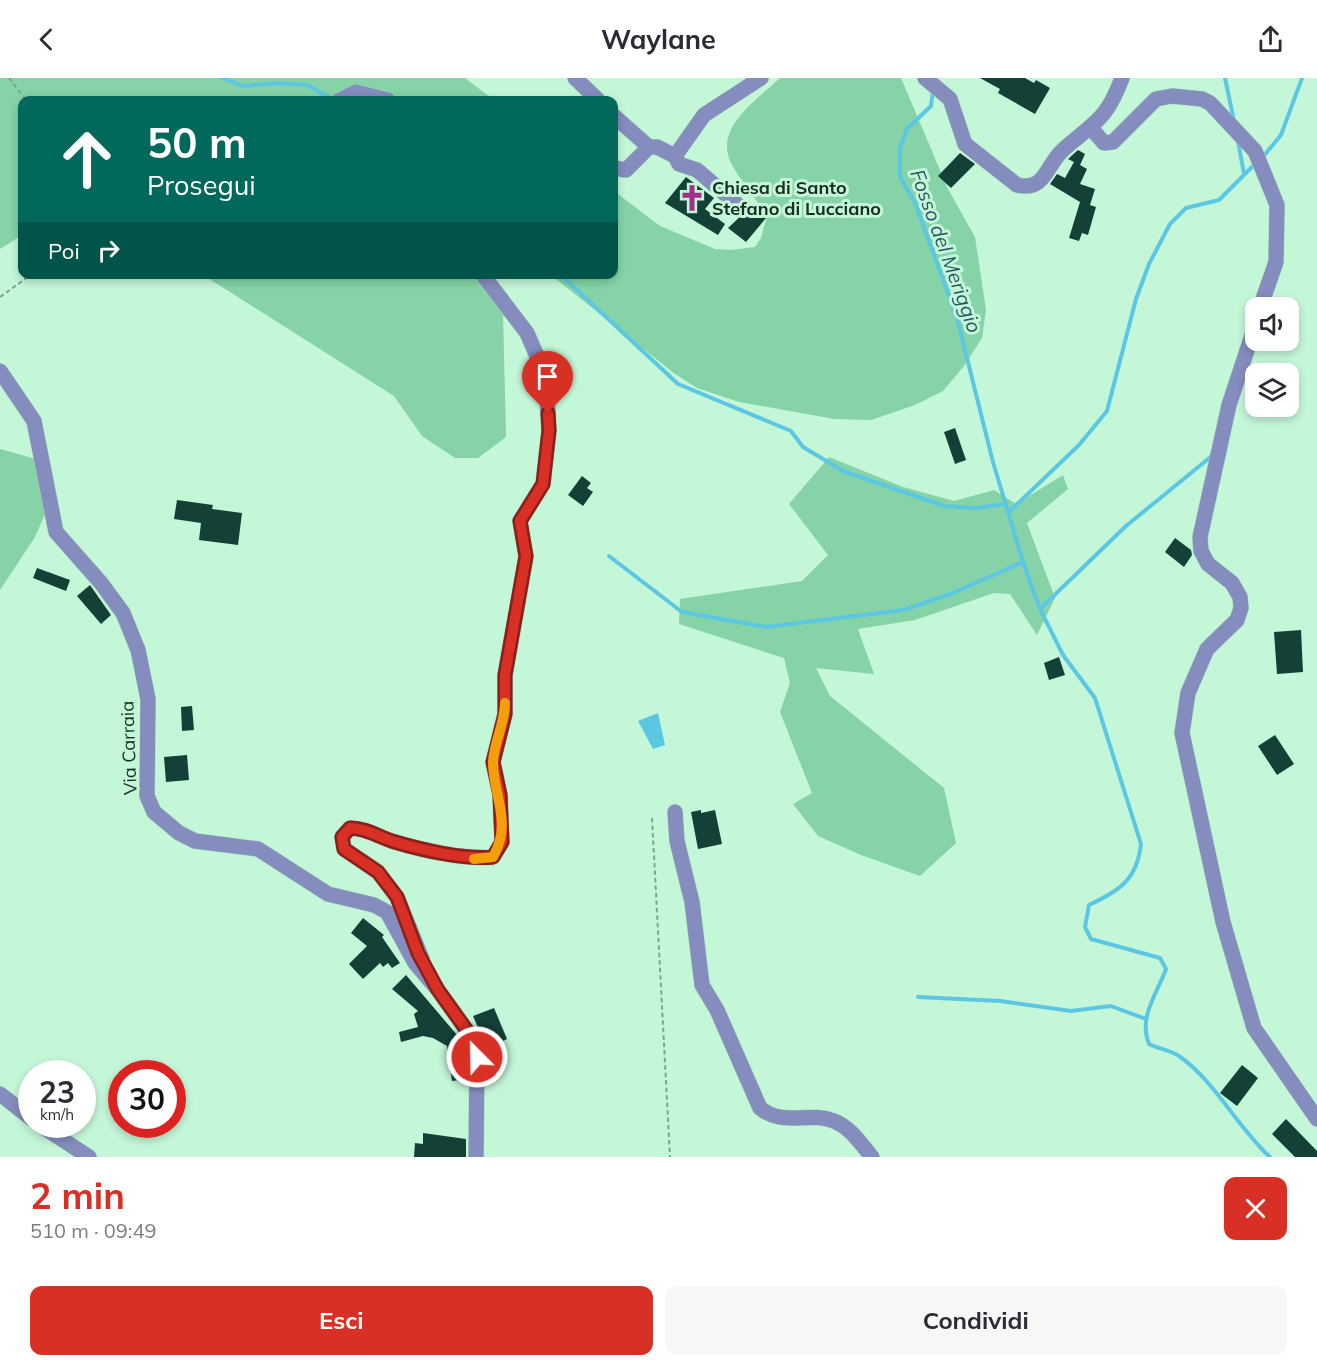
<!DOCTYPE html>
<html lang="it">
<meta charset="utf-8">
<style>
body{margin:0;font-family:Mulish,sans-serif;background:#f7f7f7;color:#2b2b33;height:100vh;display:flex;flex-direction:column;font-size:22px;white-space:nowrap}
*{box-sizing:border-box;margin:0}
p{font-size:20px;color:#7c7c81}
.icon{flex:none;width:33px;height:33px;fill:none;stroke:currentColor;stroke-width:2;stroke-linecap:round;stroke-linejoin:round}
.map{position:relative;height:1079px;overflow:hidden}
.panel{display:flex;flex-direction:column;background:#fff;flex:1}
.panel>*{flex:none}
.hud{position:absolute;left:18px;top:18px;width:600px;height:183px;border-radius:12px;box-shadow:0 3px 9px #0003;background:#00695c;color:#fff;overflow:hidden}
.tools{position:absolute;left:1245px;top:219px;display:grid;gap:12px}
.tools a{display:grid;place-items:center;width:54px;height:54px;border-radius:12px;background:#fff;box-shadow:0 3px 9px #0003;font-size:30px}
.speed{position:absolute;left:18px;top:982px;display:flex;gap:12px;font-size:30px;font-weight:700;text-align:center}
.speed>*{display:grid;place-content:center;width:78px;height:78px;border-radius:50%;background:#fff;box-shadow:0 3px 9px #0003;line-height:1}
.speed small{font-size:15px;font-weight:400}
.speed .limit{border:9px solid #d22;background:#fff;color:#111}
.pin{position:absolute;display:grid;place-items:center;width:51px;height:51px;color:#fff;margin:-62px -26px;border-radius:50% 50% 50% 0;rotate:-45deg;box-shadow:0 0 6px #0007}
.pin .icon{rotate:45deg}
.me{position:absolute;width:66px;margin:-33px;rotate:337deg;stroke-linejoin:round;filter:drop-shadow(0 0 4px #0008)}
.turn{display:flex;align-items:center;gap:21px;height:126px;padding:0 30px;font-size:27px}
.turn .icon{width:78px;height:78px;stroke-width:2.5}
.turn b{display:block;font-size:42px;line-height:51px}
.then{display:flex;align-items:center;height:57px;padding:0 30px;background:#0003;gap:12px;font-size:22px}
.round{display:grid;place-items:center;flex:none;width:63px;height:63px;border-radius:12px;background:#f7f7f7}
.overview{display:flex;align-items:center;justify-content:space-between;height:102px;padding:0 30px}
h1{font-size:36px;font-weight:700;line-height:45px;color:#d93025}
.button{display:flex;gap:12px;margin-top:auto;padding:12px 30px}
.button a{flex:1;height:69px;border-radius:12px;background:#d93025;color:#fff;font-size:24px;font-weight:700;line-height:69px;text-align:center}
.button a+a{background:#f7f7f7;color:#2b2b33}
header{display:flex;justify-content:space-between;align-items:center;height:78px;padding:0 30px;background:#fff;font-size:27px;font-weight:700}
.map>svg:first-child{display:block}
.green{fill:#85d3a7}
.water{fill:#5cc7e3}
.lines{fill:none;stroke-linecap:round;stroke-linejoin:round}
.stream{stroke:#5cc7e3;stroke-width:4}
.building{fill:#134138}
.minor-casing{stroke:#a5d2b7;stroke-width:16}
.path{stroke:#7fa58e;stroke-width:2;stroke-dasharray:4.5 3;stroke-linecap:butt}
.minor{stroke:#858cbe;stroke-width:15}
.route-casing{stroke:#8d1f18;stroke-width:15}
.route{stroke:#d93025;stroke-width:10}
.slow{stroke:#f59e0b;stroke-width:10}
.labels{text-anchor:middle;stroke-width:6;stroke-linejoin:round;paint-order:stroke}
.poi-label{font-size:18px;font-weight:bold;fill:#192d21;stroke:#c4f6d8;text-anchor:start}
.street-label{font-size:18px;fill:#192d21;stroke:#c4f6d8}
.water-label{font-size:20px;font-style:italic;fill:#295763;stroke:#c4f6d8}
</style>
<header><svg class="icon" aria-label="back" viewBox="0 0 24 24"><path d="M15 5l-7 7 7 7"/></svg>Waylane<svg class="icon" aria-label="share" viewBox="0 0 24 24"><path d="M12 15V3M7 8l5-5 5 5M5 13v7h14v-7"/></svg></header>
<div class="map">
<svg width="1317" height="1079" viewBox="0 0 1317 1079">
<rect width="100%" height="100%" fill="#c4f6d8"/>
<!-- green -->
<g class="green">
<polygon points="0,0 465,0 494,22 22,22 22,157 0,171"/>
<path d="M780 0H901L948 111 975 159 986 232 982 260 964 288 943 313 915 327 871 342 834 341 739 324 697 310 675 296 551 197 614 196V113L660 148 715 171 731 172 755 169 761 160 767 138C756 121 742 105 732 87 712 50 757 22 780 0Z"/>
<polygon points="203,197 476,197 503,236 506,359 478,380 455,380 422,358 394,318"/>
<polygon points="0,371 36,381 46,434 35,459 0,512"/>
<polygon points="829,379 903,409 954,423 994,412 1016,426 1063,397 1068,411 1027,445 1055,520 1037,557 1010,516 994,515 915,542 858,551 874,596 816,590 830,618 944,710 956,765 920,798 861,777 818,758 793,726 812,715 780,634 790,605 784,580 679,546 680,521 802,503 828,477 789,426"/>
</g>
<!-- water -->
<polygon class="water" points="658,635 665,667 653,671 638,643"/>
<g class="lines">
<!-- stream -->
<g class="stream">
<polyline points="222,0 243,8 278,5 308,7 333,22"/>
<polyline points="1225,0 1234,43"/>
<path d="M933 13 931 28 907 51 900 70V99L915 125 957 240 993 384 1023 484 1040 531 1063 577 1095 620 1141 766C1137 802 1119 813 1089 827L1085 849 1091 861 1160 880 1166 891C1157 916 1138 939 1149 966 1158 971 1171 972 1179 978 1216 1004 1237 1049 1270 1079"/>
<polyline points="1238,63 1244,96"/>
<polyline points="1262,80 1281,57 1302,0"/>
<polyline points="560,196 678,306 791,353 803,369 843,393 944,428 975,430 1006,426"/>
<polyline points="1009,434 1079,367 1107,333 1136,221 1149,186 1170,146 1186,130 1219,122 1256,85"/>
<polyline points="609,478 682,534 766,549 904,532 953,515 1023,484"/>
<polyline points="1040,531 1126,448 1213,377"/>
<polyline points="918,919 1000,923 1071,933 1111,928 1146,941"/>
</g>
</g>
<!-- building -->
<g class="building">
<polygon points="980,0 1025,0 1034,5 1036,2 1050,10 1035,36 998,15 1000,11"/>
<polygon points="1078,72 1085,76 1080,87 1087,91 1080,106 1095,111 1090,127 1096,129 1088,157 1082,155 1079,163 1069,160 1080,124 1050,106 1057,96 1065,100 1074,84 1068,81"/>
<polygon points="960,75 975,86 951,110 938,98"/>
<polygon points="686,99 714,120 705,131 725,146 718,157 665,125"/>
<polygon points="749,125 766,140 746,164 728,150 746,133"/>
<polygon points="955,350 966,382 955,386 944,354"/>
<polygon points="582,398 591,405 587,410 593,414 583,428 568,417"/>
<polygon points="177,422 213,427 212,431 242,435 238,467 199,462 201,445 174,441"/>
<polygon points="1175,460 1191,472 1192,477 1184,489 1165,474"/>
<polygon points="37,490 70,502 66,513 33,500"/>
<polygon points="90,507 111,537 101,546 77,518"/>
<polygon points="1301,552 1303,594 1277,596 1274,554"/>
<polygon points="1059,579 1065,597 1049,602 1044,585"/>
<polygon points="192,628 194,652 182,653 181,629"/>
<polygon points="1275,657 1294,686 1277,697 1258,668"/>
<polygon points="187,677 189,702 166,704 164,679"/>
<polygon points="701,732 701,735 715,732 722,766 698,771 691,734"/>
<polygon points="363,840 384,857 382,859 400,885 392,890 388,885 383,889 380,885 363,901 349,886 367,868 351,855"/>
<polygon points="406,897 463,964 467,1001 452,1003 447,968 433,960 423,958 401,964 399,954 418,949 414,936 418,933 392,911"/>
<polygon points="494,930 507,961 487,970 473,938"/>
<polygon points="1242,987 1258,1000 1237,1028 1220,1015"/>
<polygon points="1286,1041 1317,1073 1317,1079 1295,1079 1272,1056"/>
<polygon points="423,1055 466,1061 466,1079 414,1079 415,1065 423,1066"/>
</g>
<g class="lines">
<defs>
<g id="minor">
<polyline points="575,0 598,22"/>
<path d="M925 0 950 21 965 66 1017 107C1046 114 1046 86 1064 71 1095 44 1107 41 1122 0"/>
<polyline points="340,22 356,14 388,22"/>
<polyline points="614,38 649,69"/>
<polyline points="1091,50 1104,65 1113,64 1156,21 1172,18 1202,21 1210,25 1255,73 1277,127 1276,184 1260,230"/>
<polyline points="675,78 679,86 697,92 738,127"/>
<polyline points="614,90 626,92 649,69 657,69 675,78 704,37 761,0"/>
<polyline points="1256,245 1229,327 1200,459 1201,473 1208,486 1232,505 1240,519 1241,530 1237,542 1207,571 1188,615 1182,655 1223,844 1254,950 1317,1041"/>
<polyline points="0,293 34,343 56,454 101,505 123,535 138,572 148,621 147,718 154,734 179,755 195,763 258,771 328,816 374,827 387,834 415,885 438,912 473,961 477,979 476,1079"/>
<path d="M675 734 677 763 692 824 702 907 717 932 760 1030C783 1049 808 1033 834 1043 850 1049 861 1066 872 1079"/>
<path d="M422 881 397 819 378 794 344 771 342 759 350 750C366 750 379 759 395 764 422 772 465 782 493 779L502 764 500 717 493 684 505 636V597L526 479 520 443 543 406 549 353 546 299 527 255 482 196"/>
<polyline points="0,1016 32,1041"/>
<polyline points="40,1047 89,1079"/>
</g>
</defs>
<!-- minor casing -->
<use href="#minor" class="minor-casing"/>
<!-- path -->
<g class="path">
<polyline points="9,0 26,22"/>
<polyline points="0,219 32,196"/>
<polyline points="652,740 670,1079"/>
</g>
<!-- minor -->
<use href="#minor" class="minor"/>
</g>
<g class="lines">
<defs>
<path id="route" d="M477 979 473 961 438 912 418 875 397 819 378 794 344 771 342 759 350 750C366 750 379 759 395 764 422 772 465 782 493 779L502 764 500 717 493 684 505 636V597L526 478 520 443 543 406 549 352 548 335"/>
</defs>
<!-- route casing -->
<use href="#route" class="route-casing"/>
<!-- route -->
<use href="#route" class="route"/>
<!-- slow -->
<path class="slow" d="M474 781 493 779C513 745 493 717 493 684 494 664 505 645 505 625"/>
</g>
<!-- icons -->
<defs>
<symbol id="church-bare" viewBox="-9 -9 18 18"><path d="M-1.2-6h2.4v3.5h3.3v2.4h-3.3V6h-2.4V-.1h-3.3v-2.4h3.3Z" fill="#a32f89" stroke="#c4f6d8" stroke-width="2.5" paint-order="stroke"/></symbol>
</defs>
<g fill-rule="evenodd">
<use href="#church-bare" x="673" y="101" width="38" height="38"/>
</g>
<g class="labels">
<!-- poi labels -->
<g class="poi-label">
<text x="712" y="116">Chiesa di Santo<tspan x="712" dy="21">Stefano di Lucciano</tspan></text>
</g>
<!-- street labels -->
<g class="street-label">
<text transform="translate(129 670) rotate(-92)" y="6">Via Carraia</text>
</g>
<!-- water labels -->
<g class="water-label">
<text transform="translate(946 173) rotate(70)" y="7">Fosso del Meriggio</text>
</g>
</g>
</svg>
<div class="tools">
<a><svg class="icon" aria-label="sound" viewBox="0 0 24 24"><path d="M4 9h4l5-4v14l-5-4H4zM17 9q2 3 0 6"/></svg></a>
<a><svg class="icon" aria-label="layers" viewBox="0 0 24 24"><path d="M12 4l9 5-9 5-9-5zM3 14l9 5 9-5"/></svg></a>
</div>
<div class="speed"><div>23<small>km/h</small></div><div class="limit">30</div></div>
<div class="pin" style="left:548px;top:335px;background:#d93025"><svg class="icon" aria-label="arrive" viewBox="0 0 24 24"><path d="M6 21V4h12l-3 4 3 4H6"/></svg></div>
<svg class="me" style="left:477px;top:979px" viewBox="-20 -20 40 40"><circle r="17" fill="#d93025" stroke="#fff" stroke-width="3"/><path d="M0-11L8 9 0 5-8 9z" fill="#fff"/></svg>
<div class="hud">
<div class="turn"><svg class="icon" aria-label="ahead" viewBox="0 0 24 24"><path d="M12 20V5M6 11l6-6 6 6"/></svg><div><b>50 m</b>Prosegui</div></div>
<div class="then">Poi<svg class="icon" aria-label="right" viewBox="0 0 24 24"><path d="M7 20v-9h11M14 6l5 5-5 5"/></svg></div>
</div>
</div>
<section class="panel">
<div class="overview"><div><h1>2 min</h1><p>510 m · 09:49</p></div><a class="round" style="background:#d93025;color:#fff"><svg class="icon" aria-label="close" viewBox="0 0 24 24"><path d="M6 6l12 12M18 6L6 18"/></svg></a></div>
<div class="button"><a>Esci</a><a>Condividi</a></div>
</section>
